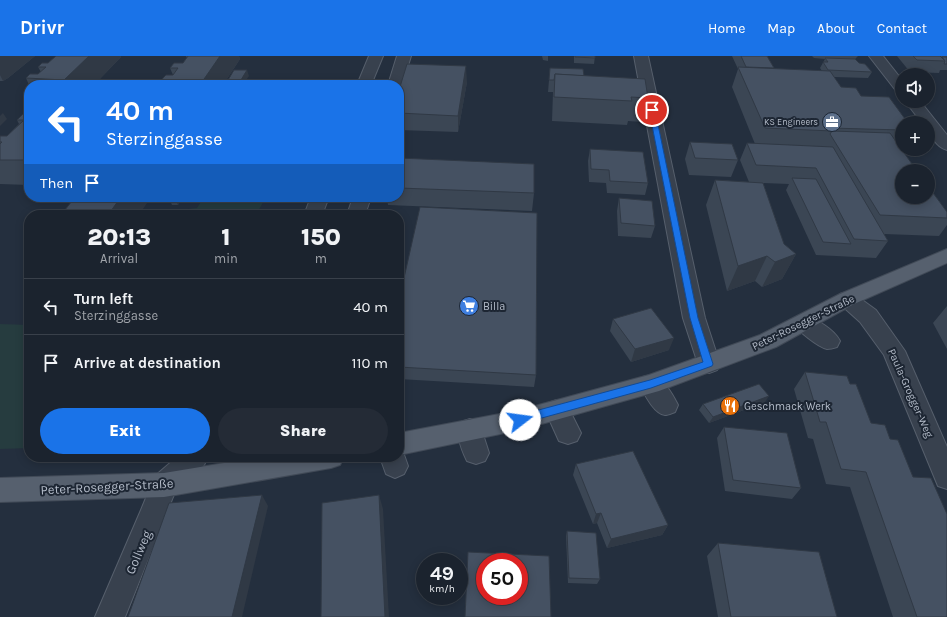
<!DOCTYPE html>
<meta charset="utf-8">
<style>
body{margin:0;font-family:Karla,sans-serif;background:#242b36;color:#f1f3f6;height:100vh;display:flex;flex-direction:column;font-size:15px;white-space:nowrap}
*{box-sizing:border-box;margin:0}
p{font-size:13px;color:#a0a4aa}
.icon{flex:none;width:22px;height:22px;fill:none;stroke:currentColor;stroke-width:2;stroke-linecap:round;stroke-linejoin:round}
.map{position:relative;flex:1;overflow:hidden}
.sheet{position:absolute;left:24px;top:154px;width:380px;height:252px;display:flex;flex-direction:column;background:#1b232e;border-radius:16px;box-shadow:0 2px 10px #0003,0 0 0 1px #39404a}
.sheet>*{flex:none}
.banner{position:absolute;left:24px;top:24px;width:380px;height:122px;border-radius:16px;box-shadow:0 2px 10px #0003,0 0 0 1px #39404a;background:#1a73e8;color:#fff;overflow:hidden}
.fabs{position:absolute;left:895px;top:12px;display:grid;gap:8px}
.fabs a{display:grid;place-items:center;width:40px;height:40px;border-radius:50%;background:#1b232e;box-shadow:0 2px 10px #0003,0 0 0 1px #39404a;font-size:20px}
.speed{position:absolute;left:416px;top:497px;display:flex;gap:8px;font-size:20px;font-weight:700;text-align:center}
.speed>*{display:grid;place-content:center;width:52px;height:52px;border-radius:50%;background:#1b232e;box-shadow:0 2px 10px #0003,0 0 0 1px #39404a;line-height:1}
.speed small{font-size:10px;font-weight:400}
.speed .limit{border:6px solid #d22;background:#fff;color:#111}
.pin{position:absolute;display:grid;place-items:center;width:34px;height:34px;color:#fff;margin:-17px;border:2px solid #fff;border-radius:50%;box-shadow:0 1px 4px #0007}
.me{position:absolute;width:44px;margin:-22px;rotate:75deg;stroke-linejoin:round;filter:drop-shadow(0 0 3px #0008)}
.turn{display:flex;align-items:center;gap:14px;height:84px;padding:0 16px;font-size:18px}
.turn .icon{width:52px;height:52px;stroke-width:2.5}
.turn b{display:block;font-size:28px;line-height:34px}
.then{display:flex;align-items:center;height:38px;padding:0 16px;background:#0003;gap:8px;font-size:15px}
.eta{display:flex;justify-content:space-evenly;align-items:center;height:68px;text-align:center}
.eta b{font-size:24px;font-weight:800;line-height:28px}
.cta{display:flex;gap:8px;margin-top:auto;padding:8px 16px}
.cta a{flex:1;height:46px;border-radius:24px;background:#1a73e8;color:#fff;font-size:16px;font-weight:800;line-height:46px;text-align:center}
.cta a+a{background:#242b36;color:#f1f3f6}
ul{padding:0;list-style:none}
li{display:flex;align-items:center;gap:12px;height:56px;padding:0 16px;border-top:1px solid #39404a}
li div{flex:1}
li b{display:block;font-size:15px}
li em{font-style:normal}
header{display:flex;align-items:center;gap:24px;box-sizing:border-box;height:56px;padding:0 20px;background:#1a73e8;color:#fff}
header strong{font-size:19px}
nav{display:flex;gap:22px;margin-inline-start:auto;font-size:14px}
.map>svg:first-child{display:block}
.green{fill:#263c3f}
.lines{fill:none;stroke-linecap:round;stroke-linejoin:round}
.minor-casing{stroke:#565f6c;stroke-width:2}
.major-casing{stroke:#414a57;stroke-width:2}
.minor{fill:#38414e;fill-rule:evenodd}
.major{fill:#56606e;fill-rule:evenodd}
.wall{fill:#3b4654}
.shaded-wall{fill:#303945}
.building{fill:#455162;stroke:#303945;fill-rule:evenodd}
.route{fill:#1a73e8;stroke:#114b97}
.labels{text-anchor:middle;stroke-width:4;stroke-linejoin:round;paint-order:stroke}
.far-poi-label{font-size:9px;fill:#b4bcc9;stroke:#1d2633;text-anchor:end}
.poi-label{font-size:11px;fill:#b4bcc9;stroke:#1d2633;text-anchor:start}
.street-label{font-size:11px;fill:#b4bcc9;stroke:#1d2633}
.near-street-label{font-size:13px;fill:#b4bcc9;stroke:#1d2633}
</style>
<header>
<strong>Drivr</strong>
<nav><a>Home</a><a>Map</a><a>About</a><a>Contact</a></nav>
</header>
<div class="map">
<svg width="947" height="561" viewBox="0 0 947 561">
<rect width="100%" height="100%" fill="#242f3e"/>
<!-- green -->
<g class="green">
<polygon points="274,23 327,24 325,29 270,29"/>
<polygon points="204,141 266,141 256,159 168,159 170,155 197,152"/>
<polygon points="0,268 29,269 29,392 0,393"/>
</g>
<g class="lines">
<defs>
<g id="minor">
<polygon points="369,0 383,0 371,29 357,29"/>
<polygon points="397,0 411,0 402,29 399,32 399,29 388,29"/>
<polygon points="634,0 648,0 705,262 720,308 717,314 709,317 701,314 698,308 683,262"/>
<polygon points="869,0 883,0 902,24 902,37 897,36"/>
<path d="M905 45H920L947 79V94C936 91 928 77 928 67H922Z"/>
<polygon points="311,141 329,141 322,159 304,159"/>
<polygon points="353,141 371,141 365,159 347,159"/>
<polygon points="847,236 854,238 876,254 905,295 947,391 947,433 938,430 884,299 860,266 840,248 837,243 840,238"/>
<path d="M804 259C816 263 834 273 840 285L837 291C834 292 830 293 827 293 818 291 798 275 793 267L796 261Z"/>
<path d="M651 319C664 323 672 337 678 349L675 356C672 357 668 359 665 359 654 358 644 337 639 328L643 321Z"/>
<polygon points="557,344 566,347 581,377 577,385 568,388 559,385 545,354 548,347"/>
<path d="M470 363 479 366 489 397 485 405 476 408 467 405C461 393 455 378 461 366Z"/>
<polygon points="399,392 402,393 408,410 404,418 395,422 386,418 380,401 399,401"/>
<polygon points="177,401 208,401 204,409 175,436 125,561 95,561 141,454 155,420"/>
</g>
<g id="major">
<polygon points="947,193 947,207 854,248 776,291 659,335 520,374 399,399 399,377 520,354 649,319 760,279 840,238"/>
<polygon points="261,401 344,401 340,409 331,412 164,441 0,446 0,422 164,417"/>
</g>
</defs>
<!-- minor casing -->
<use href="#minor" class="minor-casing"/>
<!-- major casing -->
<use href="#major" class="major-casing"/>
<!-- minor -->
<use href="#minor" class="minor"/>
<!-- major -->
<use href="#major" class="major"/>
</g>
<!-- wall -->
<g class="wall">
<polygon points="0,0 35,0 8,22 3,25 0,25"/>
<polygon points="56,0 120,0 121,1 94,29 29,29 26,22 38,18 41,16 38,11 48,7"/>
<polygon points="186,0 239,0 240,3 223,29 164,29 162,23 173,19 170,12 183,7 187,2"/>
<polygon points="542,0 548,0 548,5 543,4"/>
<polygon points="574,0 595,0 594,8 574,7"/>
<polygon points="732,0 767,0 774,12 773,13 822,15 820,12 825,3 814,2 812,0 858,0 855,3 859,7 872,16 868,22 834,21 841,31 861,40 902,67 902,93 903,93 902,94 947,156 947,169 939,180 884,178 888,185 876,202 816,199 786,134 789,128 763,127 784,188 796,198 782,223 762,231 755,225 727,235 706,149 715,124 749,126 740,104 747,87 755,88 732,31 738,13"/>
<polygon points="897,0 947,0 947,14 940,14 939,17 910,16"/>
<polygon points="550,12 584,20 648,42 642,66 628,65 627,69 552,65 553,36 548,36"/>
<polygon points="467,26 458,76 399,74 399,34"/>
<polygon points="29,52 29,129 0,128 0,80 7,80 19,68 17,64 27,58 26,55"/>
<polygon points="690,86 738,104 731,121 689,119 685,103"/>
<polygon points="590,93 648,127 645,139 607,137 606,127 589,126 588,105"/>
<polygon points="399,102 534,137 532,155 388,149 387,141 399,141"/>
<polygon points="170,141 183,141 178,149 172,149 169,142"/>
<polygon points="619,142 655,170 651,182 618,180 617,155"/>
<polygon points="399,244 536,319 534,331 399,323"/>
<polygon points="947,250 947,293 933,267"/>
<polygon points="613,263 669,294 631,306 610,275"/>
<polygon points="805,316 850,328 871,367 947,561 893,561 850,431 826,428 813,383 808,382 794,333"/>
<polygon points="765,346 709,367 699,354 703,348"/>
<polygon points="724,371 801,432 792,443 725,435 717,382"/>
<polygon points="576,408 668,469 662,479 607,492 597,467 593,468 573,419"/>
<polygon points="567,475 600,523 597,528 568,527 566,480"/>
<polygon points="718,487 837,561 718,561 707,500"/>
</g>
<!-- shaded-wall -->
<g class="shaded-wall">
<polygon points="0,0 35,0 8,22 3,25 0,19"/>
<polygon points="89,0 120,0 121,1 94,29 67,29 64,24"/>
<polygon points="220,0 239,0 240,3 223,29 203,29 202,26"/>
<polygon points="466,10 467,26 458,76 458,60"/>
<polygon points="247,14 249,20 243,29 238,29"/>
<polygon points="181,25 182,29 178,29 178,28"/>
<polygon points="3,57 7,63 0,70 0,60"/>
<polygon points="29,99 29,112 24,104"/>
<polygon points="121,141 151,141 139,159 108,159"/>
<polygon points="176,141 183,141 178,149 175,143"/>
<polygon points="156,155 158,159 153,159"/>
<polygon points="796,198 782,223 762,231 775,206"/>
<polygon points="767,200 755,225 727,235 738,210"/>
<polygon points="674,282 669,294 631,306 635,293"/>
<polygon points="769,340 765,346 709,367 713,361"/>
<polygon points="262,439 268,450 242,561 232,561"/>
<polygon points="379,439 383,453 389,561 385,561"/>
<polygon points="601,457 597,467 593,468 596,458"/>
<polygon points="668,469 662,479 607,492 611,483"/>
</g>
<!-- building -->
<g class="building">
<polygon points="56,0 89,0 64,24 26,22 30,18 38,18 46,11 38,11 42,7 48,7"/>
<polygon points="188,0 220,0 202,26 181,25 178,28 168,28 171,25 162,23 166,19 173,19 178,12 170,12 174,7 183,7"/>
<polygon points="575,0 595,0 595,2 575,1"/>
<polygon points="741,0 767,0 774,12 746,11"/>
<polygon points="913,0 940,0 945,5 917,4"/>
<polygon points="942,1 947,1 947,8 944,8 945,5"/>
<polygon points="825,2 855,3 859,7 865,8 872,16 828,14 823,6 828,6"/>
<polygon points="407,8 466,10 458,60 399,57 399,34"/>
<polygon points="738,11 830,15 841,31 856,32 861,40 889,41 908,67 902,67 902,74 830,72 832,75 765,72"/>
<polygon points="550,12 583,13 584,20 555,18 554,24 549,24"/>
<polygon points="234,14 247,14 238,29 225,29"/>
<polygon points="555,18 645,23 648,42 631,41 632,45 554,41"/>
<polygon points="29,52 29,55 26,55"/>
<polygon points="23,58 29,58 29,99 24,104 0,104 0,88 2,86 0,86 0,80 7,80 24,64 17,64"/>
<polygon points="832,75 890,77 917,115 902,115 902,141 928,141 928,130 947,156 947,162 880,159 830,78"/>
<polygon points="690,86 732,88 738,104 695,102"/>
<polygon points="747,87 833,91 888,185 854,183 816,112 756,109"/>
<polygon points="590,93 643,96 648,127 610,125 609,114 591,113"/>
<polygon points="399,102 534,108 534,137 399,132"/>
<polygon points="792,122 816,123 851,188 823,186"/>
<polygon points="715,124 763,127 784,188 796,198 775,206 767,200 738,210"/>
<polygon points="75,141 121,141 108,159 61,159"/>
<polygon points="170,141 176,141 175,143 169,142"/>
<polygon points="619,142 652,145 655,170 621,167"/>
<polygon points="420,151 537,157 536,319 399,311 399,244"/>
<polygon points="139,154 156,155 153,159 136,159"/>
<polygon points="651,252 674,282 635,293 613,263"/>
<polygon points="805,316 847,320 850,328 856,328 871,367 885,369 890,383 898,384 913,421 931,422 947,458 947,561 917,561 866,416 841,413 826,366 820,366"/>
<polygon points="759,328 769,340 713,361 703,348"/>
<polygon points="724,371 787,377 801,432 733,424"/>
<polygon points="633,395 668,469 611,483 601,457 596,458 576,408"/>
<polygon points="262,439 232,561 128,561 169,447"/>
<polygon points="379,439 385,561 321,561 322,447"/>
<polygon points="567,475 596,477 600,523 569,522"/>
<polygon points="718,487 819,496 837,561 731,561"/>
<path d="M468 496 549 500 551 561H465ZM485 506H519V540H485Z"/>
</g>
<!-- route -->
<polygon class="route" points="652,52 655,54 698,262 713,308 712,310 651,332 520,368 517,367 515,364 517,361 520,359 650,324 703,306 690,262 649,54"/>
<!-- icons -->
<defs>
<symbol id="office-disc" viewBox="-11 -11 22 22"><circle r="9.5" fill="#5c6f8a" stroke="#1d2633"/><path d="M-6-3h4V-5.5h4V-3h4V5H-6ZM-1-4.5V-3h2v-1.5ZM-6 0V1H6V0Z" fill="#fff"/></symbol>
<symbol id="supermarket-disc" viewBox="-11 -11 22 22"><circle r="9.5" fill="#3f7fe0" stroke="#1d2633"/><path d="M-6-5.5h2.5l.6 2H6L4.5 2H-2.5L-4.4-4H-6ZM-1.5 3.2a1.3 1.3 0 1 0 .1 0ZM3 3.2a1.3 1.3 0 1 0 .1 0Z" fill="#fff"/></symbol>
<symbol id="restaurant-disc" viewBox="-11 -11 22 22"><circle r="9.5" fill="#e8710a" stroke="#1d2633"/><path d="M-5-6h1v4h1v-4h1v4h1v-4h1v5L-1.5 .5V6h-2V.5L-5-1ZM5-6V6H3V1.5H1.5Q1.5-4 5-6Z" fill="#fff"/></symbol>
</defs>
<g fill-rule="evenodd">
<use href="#office-disc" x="821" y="55" width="22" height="22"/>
<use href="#supermarket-disc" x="458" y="239" width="22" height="22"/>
<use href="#restaurant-disc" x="719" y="339" width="22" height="22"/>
</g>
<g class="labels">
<!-- far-poi labels -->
<g class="far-poi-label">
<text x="818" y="69">KS Engineers</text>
</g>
<!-- poi labels -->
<g class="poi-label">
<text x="483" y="254">Billa</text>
<text x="744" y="354">Geschmack Werk</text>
</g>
<!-- street labels -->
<g class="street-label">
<text transform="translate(803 266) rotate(-26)" y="4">Peter-Rosegger-Straße</text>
<text transform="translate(911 337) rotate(66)" y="4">Paula-Grogger-Weg</text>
</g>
<!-- near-street labels -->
<g class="near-street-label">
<text transform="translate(107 430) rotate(-3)" y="5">Peter-Rosegger-Straße</text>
<text transform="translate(138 496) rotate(-67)" y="5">Gollweg</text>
</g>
</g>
</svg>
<div class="fabs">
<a><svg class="icon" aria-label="sound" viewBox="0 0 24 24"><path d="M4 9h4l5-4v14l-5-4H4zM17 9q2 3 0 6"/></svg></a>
<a>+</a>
<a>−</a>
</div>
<div class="speed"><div>49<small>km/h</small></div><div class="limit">50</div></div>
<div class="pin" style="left:652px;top:54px;background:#d93025"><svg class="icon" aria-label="arrive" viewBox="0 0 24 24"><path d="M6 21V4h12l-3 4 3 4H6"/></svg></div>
<svg class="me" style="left:520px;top:364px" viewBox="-20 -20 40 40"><circle r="19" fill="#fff"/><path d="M0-13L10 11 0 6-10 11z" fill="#1a73e8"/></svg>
<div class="banner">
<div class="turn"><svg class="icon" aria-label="left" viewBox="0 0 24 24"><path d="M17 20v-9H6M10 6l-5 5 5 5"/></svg><div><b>40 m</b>Sterzinggasse</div></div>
<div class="then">Then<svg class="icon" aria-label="arrive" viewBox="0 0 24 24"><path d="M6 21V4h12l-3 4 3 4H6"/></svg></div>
</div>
<section class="sheet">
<div class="eta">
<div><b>20:13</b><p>Arrival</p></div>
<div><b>1</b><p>min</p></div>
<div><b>150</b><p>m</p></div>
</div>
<ul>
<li><svg class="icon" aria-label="left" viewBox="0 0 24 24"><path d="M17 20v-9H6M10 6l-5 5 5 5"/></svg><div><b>Turn left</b><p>Sterzinggasse</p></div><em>40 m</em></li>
<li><svg class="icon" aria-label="arrive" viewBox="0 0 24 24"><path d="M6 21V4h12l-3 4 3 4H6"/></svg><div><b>Arrive at destination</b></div><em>110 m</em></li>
</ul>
<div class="cta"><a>Exit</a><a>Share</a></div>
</section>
</div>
